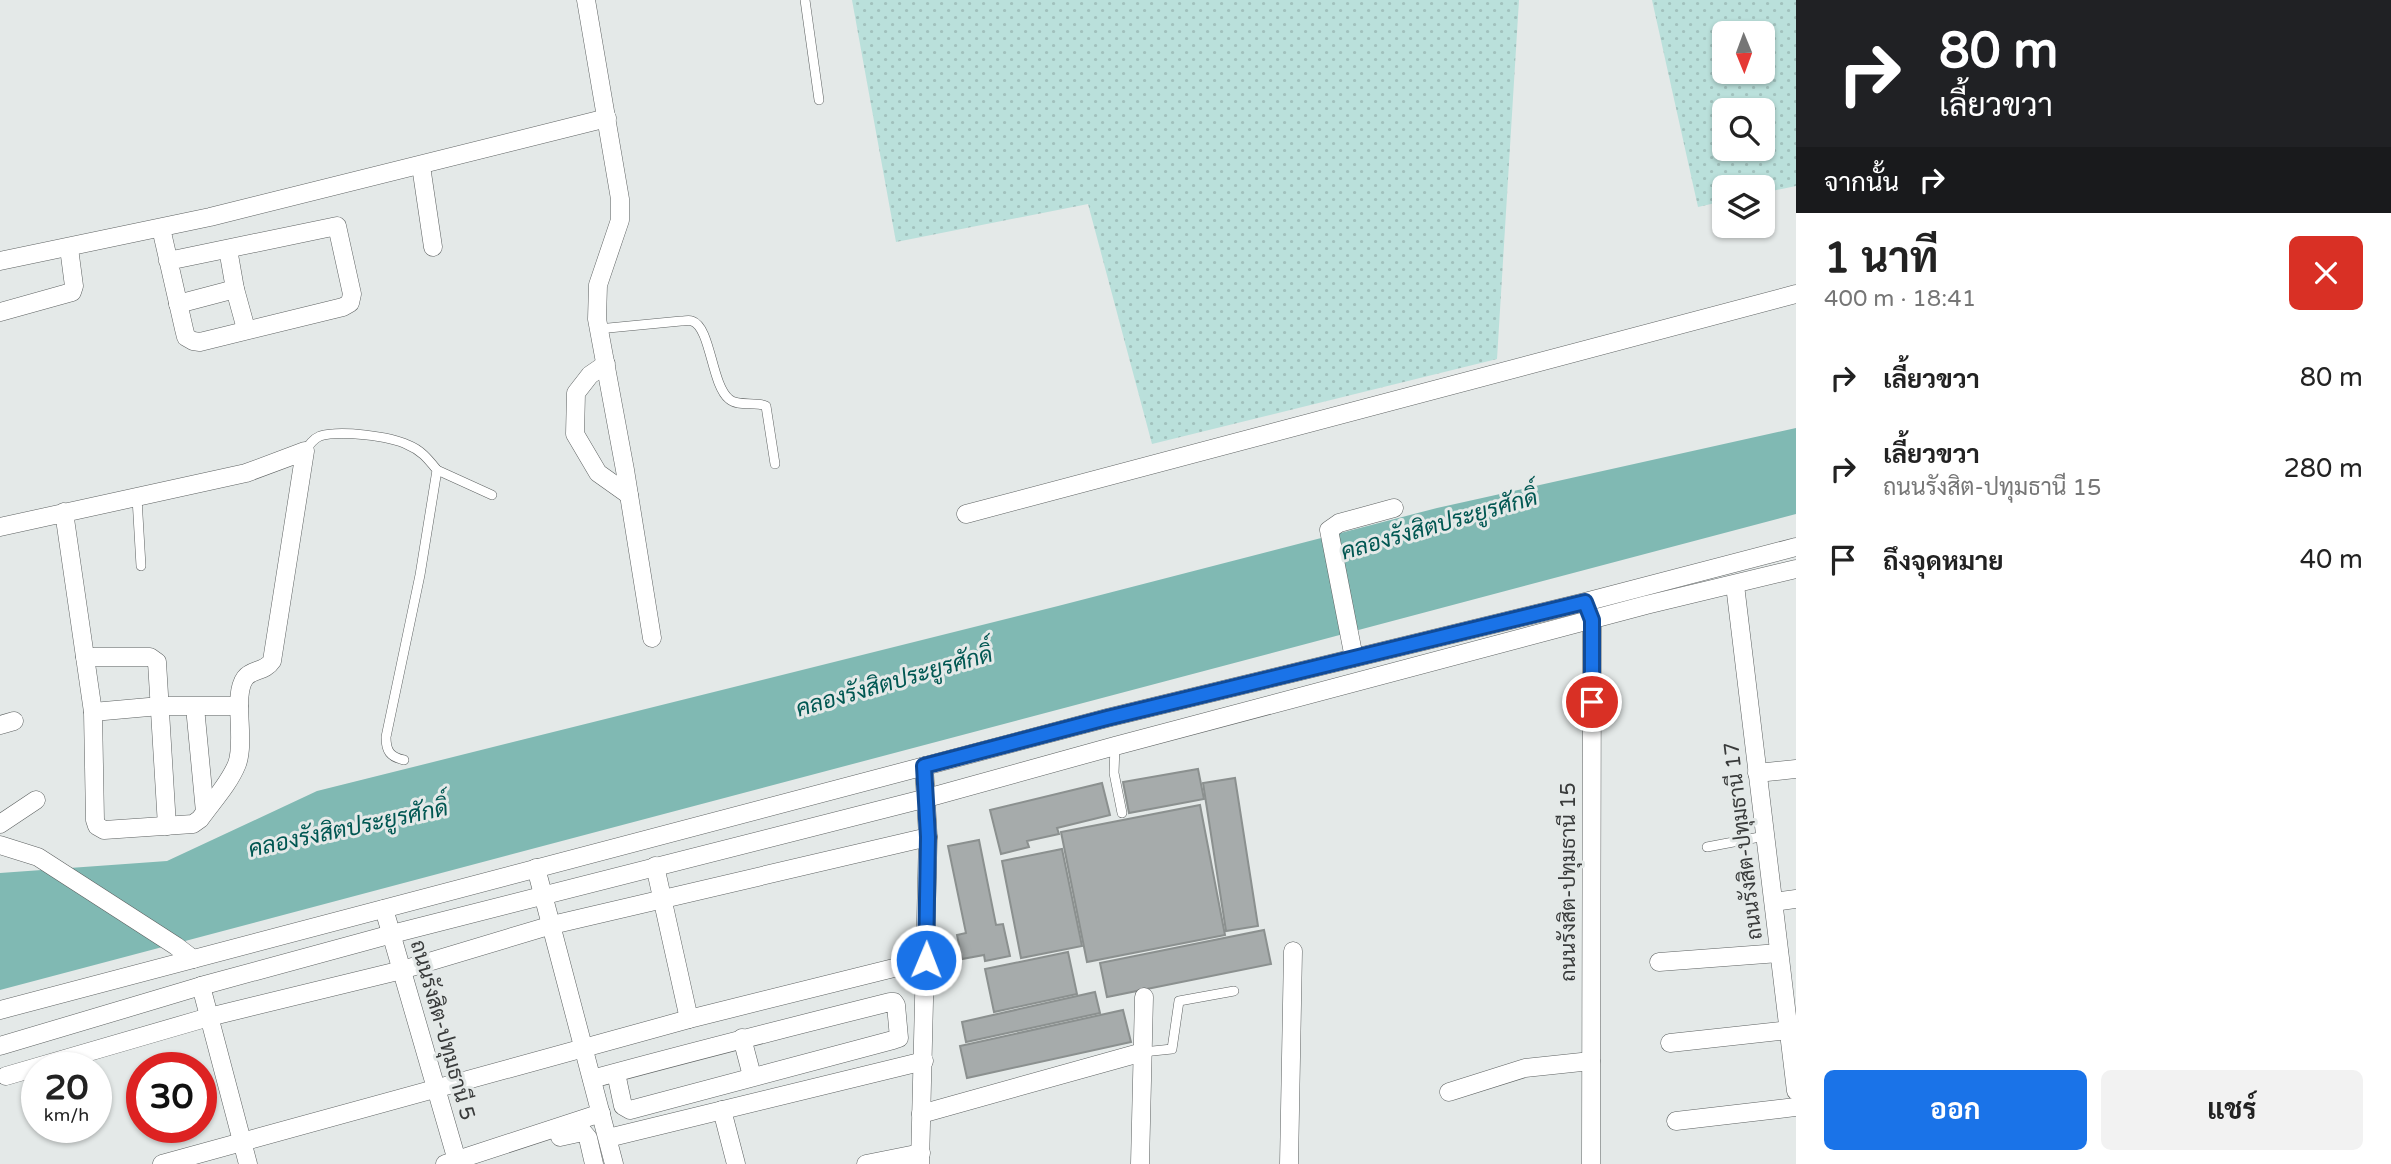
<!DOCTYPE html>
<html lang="th">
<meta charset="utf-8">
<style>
body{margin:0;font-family:"Varela Round",Sarabun,sans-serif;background:#f2f2f2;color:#222;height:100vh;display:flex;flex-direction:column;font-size:26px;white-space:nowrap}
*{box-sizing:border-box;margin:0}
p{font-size:23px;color:#767676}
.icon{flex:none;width:38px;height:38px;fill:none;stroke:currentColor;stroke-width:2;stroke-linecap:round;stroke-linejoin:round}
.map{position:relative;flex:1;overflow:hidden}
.side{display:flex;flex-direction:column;background:#fff;width:595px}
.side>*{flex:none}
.hud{background:#202124;color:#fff;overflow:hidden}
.needle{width:46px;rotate:179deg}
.buttons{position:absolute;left:1712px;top:21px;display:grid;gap:14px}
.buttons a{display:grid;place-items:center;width:63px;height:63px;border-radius:10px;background:#fff;box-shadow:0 2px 5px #0004;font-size:35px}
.speed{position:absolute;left:21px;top:1052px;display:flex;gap:14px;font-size:35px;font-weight:700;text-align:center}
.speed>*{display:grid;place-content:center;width:91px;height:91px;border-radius:50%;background:#fff;box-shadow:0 2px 5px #0004;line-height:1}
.speed small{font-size:18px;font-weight:400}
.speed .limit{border:10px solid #d22;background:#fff;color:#111}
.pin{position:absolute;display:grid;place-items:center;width:60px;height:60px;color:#fff;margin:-30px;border:4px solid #fff;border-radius:50%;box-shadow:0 2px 7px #0007}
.me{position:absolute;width:77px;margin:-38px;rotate:1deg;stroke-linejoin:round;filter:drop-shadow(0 0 5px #0008)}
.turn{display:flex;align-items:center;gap:24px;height:147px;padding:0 28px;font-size:32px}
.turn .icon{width:91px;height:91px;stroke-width:2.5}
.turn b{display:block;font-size:49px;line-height:60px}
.then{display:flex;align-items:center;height:66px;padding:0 28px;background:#0003;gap:14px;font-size:26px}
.round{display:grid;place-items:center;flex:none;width:74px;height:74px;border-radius:10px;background:#f2f2f2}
.overview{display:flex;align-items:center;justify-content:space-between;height:119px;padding:0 28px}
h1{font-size:42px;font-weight:700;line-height:52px}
.action{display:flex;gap:14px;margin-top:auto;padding:14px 28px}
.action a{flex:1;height:80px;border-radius:10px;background:#1a73e8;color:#fff;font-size:28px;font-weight:700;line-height:80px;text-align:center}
.action a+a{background:#f2f2f2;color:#222}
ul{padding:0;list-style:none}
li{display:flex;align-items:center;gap:21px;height:91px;padding:0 28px}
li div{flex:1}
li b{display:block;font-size:26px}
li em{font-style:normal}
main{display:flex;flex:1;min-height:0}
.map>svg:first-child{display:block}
.grass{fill:url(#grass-dots);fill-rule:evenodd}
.water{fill:#80b9b3}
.building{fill:#a6abab;stroke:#8b908f;stroke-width:2}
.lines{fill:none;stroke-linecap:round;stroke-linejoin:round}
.service-casing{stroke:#5d6161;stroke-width:10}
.minor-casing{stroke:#5d6161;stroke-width:19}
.service{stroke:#fff;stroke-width:9}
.minor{stroke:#fff;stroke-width:18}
.route-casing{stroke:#114b97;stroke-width:18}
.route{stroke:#1a73e8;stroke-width:12}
.labels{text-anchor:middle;stroke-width:6;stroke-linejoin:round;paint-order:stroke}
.street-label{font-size:21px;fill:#393b3b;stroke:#e4e9e8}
.water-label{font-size:23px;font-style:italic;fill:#005752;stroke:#e4e9e8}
</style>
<main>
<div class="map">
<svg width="1796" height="1164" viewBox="0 0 1796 1164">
<defs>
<pattern id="grass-dots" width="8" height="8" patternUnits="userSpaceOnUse" patternTransform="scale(1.75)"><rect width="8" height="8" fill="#bae0db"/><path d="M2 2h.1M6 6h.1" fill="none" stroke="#a1c1bd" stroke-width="1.8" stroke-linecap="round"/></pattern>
</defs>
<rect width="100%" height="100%" fill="#e4e9e8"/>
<!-- grass -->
<g class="grass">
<polygon points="852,0 1519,0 1497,359 1152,444 1088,204 896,242"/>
<path d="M1652 0H1796V186L1762 193V187H1724V201L1698 207ZM1724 33H1762V72H1724ZM1724 110H1762V149H1724Z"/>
</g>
<!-- water -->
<polygon class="water" points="1796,428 1796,514 0,990 0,873 167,861 317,791 1058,606 1437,508"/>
<!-- building -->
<g class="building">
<polygon points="1198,769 1204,799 1129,813 1123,782"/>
<polygon points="1235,778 1258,926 1226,931 1203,783"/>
<polygon points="1102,783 1110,815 1057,828 1059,834 1027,841 1029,847 1001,854 990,810"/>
<polygon points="1200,805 1225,935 1087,962 1061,832"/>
<polygon points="979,840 996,925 1003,924 1010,956 985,961 984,955 962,959 957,935 966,933 948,846"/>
<polygon points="1062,849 1082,946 1021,958 1002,861"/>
<polygon points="1264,930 1271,964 1107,997 1100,963"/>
<polygon points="1068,952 1077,994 994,1012 985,969"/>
<polygon points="1095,992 1100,1013 966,1042 962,1022"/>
<polygon points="1123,1010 1131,1042 967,1078 960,1046"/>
</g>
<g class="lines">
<defs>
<g id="service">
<polyline points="805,0 819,100"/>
<path d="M598 329 681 321C685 321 689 320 692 321 711 327 711 384 729 399 738 407 755 401 766 406L775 464"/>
<path d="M305 451C309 445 313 439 320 436 340 430 390 436 408 445 421 450 428 459 437 470L420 575 386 737C386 751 390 757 404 760"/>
<polyline points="437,470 492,495"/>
<polyline points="137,498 141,566"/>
<polyline points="1115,746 1114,773 1122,813"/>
<polyline points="1707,847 1765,836"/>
<polyline points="1143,1052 1172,1049 1179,1001 1234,991"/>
</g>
<g id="minor">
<polyline points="586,0 620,199 620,220 598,285 597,319 625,470 652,638"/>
<polyline points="421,166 433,247"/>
<polyline points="161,228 184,329 186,337 193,341 200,342 343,307 350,303 352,294 337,226 168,261"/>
<polyline points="228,249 235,289 246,329"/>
<polyline points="0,261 210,217 607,118"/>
<polyline points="178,304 235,289"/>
<polyline points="0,312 72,292 74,286 69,248"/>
<polyline points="606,364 590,375 576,393 575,434 598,473 629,495"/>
<polyline points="966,514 1796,294"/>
<path d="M0 527 246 473 305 451 272 661C265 672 252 669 245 678 232 696 246 740 237 764 229 784 212 802 200 819L193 824 104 830 97 826 95 820 93 712 64 512"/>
<polyline points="1735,585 1796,1091"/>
<polyline points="1589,612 1592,620 1591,1164"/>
<polyline points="85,657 150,657 157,662 167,826"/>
<polyline points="1354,658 1329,530 1339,523 1394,508"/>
<polyline points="195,707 205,812"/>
<polyline points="93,712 160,706 239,706"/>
<polyline points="0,725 14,721"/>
<polyline points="1757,773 1796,769"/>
<polyline points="0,824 36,800"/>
<polyline points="0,845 38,857 176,946 193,959"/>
<polyline points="655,866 689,1019"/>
<polyline points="536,868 614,1164"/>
<polyline points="1774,902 1796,899"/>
<polyline points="384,909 458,1164"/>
<polyline points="1659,962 1779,953"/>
<polyline points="201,986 248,1164"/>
<polyline points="0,1010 1107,718 1585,602 1796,547"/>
<polyline points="742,1038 752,1076"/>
<polyline points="1670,1043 1789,1030"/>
<polyline points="0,1046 201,986 392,934 927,798 1115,746 1646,605 1796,569"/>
<polyline points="6,1076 209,1017 402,970 552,925 928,837"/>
<path d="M592 1079C691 1052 790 1027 890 1002H894L896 1005 899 1038 893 1040 630 1110 623 1106 616 1073"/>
<polyline points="1449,1092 1525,1068 1591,1061"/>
<polyline points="722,1110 736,1164"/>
<polyline points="921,1114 1143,1052"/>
<polyline points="1676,1121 1796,1107"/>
<polyline points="560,1137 583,1132 588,1138 594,1164"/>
<polyline points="608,1138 924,1061"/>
<polyline points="162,1164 689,1019 926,960"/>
<polyline points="445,1164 601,1113"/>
<polyline points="866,1164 921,1153"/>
<polyline points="920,1164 928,837 924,766"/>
<polyline points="1140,1164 1144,997"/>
<polyline points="1289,1164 1293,951"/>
</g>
</defs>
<!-- service casing -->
<use href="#service" class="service-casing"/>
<!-- minor casing -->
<use href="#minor" class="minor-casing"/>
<!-- service -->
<use href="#service" class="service"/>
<!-- minor -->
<use href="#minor" class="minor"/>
</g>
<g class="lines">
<defs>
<polyline id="route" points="926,960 928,837 924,766 1107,718 1585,602 1592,620 1592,702"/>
</defs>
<!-- route casing -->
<use href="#route" class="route-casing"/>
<!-- route -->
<use href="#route" class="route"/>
</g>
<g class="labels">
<!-- street labels -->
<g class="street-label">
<text transform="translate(1743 841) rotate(-97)" y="7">ถนนรังสิต-ปทุมธานี 17</text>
<text transform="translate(1568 882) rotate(-90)" y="7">ถนนรังสิต-ปทุมธานี 15</text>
<text transform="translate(443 1030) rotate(74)" y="7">ถนนรังสิต-ปทุมธานี 5</text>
</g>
<!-- water labels -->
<g class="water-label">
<text transform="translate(1439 524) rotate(-16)" y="8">คลองรังสิตประยูรศักดิ์</text>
<text transform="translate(894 681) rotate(-16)" y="8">คลองรังสิตประยูรศักดิ์</text>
<text transform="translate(348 828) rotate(-12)" y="8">คลองรังสิตประยูรศักดิ์</text>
</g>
</g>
</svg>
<div class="buttons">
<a><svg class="needle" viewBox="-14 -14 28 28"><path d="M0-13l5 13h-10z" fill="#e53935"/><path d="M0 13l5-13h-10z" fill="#767676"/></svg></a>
<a><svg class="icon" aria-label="search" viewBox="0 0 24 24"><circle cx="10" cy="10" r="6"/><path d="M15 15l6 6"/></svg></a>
<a><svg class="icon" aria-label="layers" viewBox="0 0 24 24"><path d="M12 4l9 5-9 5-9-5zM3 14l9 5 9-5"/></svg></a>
</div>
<div class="speed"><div>20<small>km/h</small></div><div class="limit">30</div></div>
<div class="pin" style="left:1592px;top:702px;background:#d93025"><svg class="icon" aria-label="arrive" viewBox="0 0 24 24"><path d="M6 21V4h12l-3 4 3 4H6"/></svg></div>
<svg class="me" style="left:926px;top:960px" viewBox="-20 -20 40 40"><circle r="17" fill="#1a73e8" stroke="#fff" stroke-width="3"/><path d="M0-11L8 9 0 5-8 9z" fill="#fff"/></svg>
</div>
<section class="side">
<div class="hud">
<div class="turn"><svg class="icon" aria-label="right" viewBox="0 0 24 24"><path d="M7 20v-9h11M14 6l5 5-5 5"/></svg><div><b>80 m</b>เลี้ยวขวา</div></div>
<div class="then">จากนั้น<svg class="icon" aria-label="right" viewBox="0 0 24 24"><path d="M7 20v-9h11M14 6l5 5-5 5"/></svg></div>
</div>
<div class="overview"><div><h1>1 นาที</h1><p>400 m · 18:41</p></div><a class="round" style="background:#d93025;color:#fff"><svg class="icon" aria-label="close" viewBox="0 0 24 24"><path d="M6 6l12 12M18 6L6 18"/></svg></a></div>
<ul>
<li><svg class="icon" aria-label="right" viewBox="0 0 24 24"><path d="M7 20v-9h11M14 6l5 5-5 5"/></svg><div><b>เลี้ยวขวา</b></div><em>80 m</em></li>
<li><svg class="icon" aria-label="right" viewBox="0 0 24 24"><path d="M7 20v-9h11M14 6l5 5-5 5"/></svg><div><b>เลี้ยวขวา</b><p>ถนนรังสิต-ปทุมธานี 15</p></div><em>280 m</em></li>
<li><svg class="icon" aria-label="arrive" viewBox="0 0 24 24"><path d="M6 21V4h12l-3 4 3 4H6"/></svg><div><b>ถึงจุดหมาย</b></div><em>40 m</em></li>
</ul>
<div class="action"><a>ออก</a><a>แชร์</a></div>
</section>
</main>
